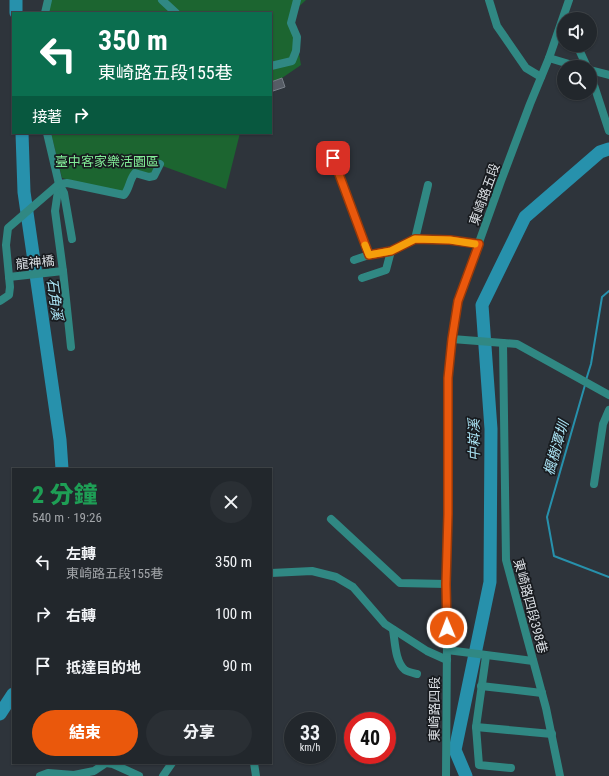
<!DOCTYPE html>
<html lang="zh-TW">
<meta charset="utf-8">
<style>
body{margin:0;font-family:"Roboto Condensed","Noto Sans TC",sans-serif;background:#2a2f34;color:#f1f3f6;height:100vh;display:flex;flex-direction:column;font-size:15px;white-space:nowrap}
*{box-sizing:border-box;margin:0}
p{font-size:13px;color:#a2a5a9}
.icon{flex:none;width:22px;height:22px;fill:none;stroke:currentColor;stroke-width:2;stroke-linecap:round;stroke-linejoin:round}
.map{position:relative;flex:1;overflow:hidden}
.details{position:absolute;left:12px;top:468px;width:260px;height:296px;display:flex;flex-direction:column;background:#22272c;border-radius:0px;box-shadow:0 1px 3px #0004,0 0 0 1px #3f4448}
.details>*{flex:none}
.top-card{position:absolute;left:12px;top:12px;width:260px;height:122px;border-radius:0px;box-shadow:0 1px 3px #0004,0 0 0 1px #3f4448;background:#0b6e4f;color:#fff;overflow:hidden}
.buttons{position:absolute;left:557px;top:12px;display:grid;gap:8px}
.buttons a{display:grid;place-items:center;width:40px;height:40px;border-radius:50%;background:#22272c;box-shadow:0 1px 3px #0004,0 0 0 1px #3f4448;font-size:20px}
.speed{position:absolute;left:284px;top:712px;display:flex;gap:8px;font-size:20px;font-weight:700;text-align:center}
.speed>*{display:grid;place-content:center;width:52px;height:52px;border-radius:50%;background:#22272c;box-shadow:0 1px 3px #0004,0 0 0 1px #3f4448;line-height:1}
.speed small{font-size:10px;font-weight:400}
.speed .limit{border:6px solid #d22;background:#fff;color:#111}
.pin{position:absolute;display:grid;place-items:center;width:34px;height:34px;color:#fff;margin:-17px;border-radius:8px;box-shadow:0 2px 6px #0006}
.me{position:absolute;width:44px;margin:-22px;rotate:359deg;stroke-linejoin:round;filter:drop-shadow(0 0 3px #0008)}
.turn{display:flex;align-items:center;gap:14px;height:84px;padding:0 20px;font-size:18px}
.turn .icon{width:52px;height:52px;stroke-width:2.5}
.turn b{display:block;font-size:28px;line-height:34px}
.then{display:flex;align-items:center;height:38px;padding:0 20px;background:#0003;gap:8px;font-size:15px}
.round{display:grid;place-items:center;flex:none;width:42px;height:42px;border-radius:21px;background:#2a2f34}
.summary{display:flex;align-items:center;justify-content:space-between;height:68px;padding:0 20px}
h1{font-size:24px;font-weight:800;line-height:30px;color:#1e9e55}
.action{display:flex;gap:8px;margin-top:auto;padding:8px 20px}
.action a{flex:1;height:46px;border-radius:24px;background:#ea580c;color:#fff;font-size:16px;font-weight:800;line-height:46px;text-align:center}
.action a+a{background:#2a2f34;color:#f1f3f6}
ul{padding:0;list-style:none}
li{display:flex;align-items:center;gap:12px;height:52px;padding:0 20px}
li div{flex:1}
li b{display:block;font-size:15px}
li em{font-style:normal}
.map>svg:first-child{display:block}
.green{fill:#1c6530}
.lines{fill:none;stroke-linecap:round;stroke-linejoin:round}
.stream{stroke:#2791ac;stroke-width:2}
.river{stroke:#2791ac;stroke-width:13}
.building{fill:#565c65;stroke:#798089}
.minor{stroke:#308883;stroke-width:8}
.route-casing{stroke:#983908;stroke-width:10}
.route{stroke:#ea580c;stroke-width:7}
.slow{stroke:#f59e0b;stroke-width:7}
.labels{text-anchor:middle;stroke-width:3.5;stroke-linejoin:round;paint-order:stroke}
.park-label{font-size:13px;fill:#81ec97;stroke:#181b1f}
.street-label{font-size:13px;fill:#dbdfe4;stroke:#181b1f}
.water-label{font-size:14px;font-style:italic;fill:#aae2f3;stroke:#181b1f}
</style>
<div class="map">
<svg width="609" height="776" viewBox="0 0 609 776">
<rect width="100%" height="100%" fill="#2e343b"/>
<!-- green -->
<g class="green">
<polygon points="51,0 306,0 292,13 301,65 282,78 271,82 271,13 49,13"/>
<polygon points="51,133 240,133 226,189 157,164 151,175 133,171 123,195 62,178"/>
</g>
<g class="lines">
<!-- stream -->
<g class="stream">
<polyline points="586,380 591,364 602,297 609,291"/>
<polyline points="585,385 547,517 554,556 609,577"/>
</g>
<!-- river -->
<g class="river">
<polyline points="16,0 16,13"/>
<polyline points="22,133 24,192 60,440 62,469"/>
<polyline points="0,714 13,694"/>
<polyline points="466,776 455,750 490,582 491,429 482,305 525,217 600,152 609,149"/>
</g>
</g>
<!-- building -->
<polygon class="building" points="282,78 285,87 273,91 271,82"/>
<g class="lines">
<!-- minor -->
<g class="minor">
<polyline points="162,0 176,13"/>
<polyline points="489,0 497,26 526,68 541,77"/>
<polyline points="45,13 48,0"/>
<polyline points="577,45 587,67"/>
<polyline points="549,58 579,67"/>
<polyline points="271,66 292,61 296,51 297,37 291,23 297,0"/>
<polyline points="590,70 609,75"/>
<polyline points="590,73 609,131"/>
<polyline points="47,133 59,184 55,211 63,271 71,347"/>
<polyline points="333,158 369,255"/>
<polyline points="59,184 64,193 72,239"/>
<polyline points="415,239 428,185"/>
<polyline points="354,260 372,254 391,251 415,239 450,240 479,244"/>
<polyline points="9,277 63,271"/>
<polyline points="362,278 386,270 391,251"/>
<path d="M0 301 9 295 10 287 6 245 8 228 59 184 67 183 124 195C130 188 129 180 135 173L149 177 154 176 160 164"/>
<polyline points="452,339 517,344 609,395"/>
<polyline points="503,343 506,560 546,708 560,776"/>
<polyline points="594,484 603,424 609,410"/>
<polyline points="331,519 400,583 446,584"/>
<polyline points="271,573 312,571 336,577 353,587 385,624 427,651 447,660"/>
<path d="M393 630C395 641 395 662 405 670 408 672 413 673 417 674"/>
<polyline points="447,650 533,661"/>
<polyline points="486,656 476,727 479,765 511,768"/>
<polyline points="481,686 542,693"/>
<polyline points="476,727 552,734"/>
<polyline points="254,763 256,776"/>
<polyline points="40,776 48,773 74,775 94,771 106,763 113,764 139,776"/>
<polyline points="163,776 172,763"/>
<polyline points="446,776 447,642 446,584 448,514 448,378 452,339 458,301 501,181 530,104 549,58 569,0"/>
</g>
</g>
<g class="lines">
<defs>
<polyline id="route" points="333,158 369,255 391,251 415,239 450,240 479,244 458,301 452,339 448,378 448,514 446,584 447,628"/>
</defs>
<!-- route casing -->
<use href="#route" class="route-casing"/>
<!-- route -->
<use href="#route" class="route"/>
<!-- slow -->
<polyline class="slow" points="365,245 369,255 391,251 415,239 450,240 475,244"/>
</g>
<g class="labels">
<!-- park labels -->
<g class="park-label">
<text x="107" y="166">臺中客家樂活園區</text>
</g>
<!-- street labels -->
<g class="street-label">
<text transform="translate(484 194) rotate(-70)" y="5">東崎路五段</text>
<text transform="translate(35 262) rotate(-6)" y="5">龍神橋</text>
<text transform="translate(531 606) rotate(75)" y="5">東崎路四段398巷</text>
<text transform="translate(434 709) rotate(-90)" y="5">東崎路四段</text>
</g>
<!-- water labels -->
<g class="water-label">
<text transform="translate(55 299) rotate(82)" y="5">石角溪</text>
<text transform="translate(474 440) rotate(-91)" y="5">中嵙溪</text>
<text transform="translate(556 448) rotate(-74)" y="5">楓樹潭圳</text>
</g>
</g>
</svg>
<div class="buttons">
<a><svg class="icon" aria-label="sound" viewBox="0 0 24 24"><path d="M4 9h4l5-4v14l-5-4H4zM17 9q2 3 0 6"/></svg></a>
<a><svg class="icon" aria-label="search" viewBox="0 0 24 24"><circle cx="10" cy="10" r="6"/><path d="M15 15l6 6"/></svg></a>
</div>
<div class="speed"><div>33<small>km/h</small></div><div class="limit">40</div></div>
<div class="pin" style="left:333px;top:158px;background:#d93025"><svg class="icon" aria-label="arrive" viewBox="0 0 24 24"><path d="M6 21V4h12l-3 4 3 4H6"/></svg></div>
<svg class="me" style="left:447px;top:628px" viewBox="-20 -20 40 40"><circle r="17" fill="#ea580c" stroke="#fff" stroke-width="3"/><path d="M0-11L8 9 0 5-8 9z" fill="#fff"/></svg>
<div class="top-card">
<div class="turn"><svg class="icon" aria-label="left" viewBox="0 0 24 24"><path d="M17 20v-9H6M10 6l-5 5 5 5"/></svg><div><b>350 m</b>東崎路五段155巷</div></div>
<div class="then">接著<svg class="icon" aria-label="right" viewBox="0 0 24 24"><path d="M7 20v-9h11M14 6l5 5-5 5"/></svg></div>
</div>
<section class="details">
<div class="summary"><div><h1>2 分鐘</h1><p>540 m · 19:26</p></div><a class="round"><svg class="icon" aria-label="close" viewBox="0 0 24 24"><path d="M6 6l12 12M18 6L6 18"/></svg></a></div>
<ul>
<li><svg class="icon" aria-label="left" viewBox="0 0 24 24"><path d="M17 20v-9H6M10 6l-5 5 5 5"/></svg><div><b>左轉</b><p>東崎路五段155巷</p></div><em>350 m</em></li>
<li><svg class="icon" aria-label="right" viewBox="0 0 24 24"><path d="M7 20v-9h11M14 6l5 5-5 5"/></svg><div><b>右轉</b></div><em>100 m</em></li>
<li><svg class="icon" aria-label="arrive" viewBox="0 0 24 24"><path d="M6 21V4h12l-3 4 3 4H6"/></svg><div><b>抵達目的地</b></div><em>90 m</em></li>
</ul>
<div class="action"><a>結束</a><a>分享</a></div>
</section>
</div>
